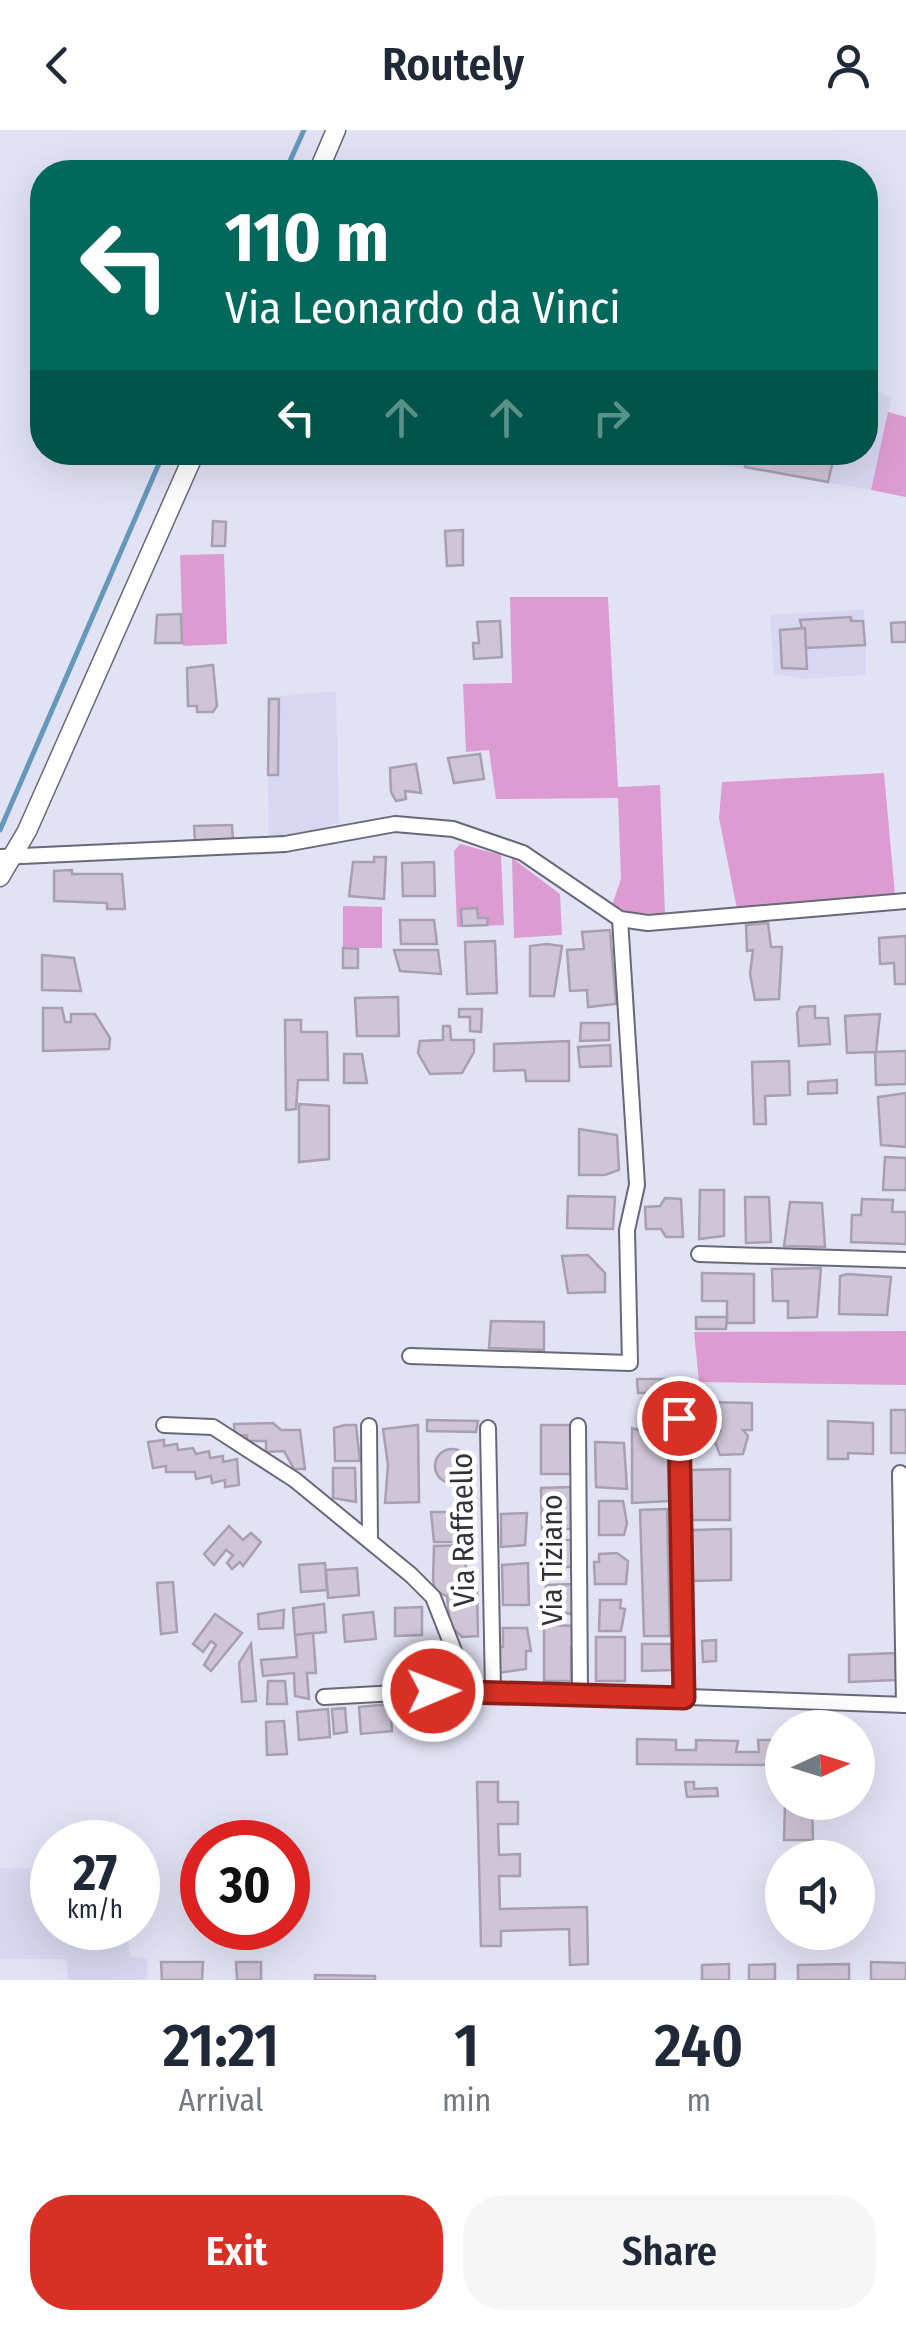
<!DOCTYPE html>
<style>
body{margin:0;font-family:"Fira Sans Condensed",sans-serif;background:#f6f6f7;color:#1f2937;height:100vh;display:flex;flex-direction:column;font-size:38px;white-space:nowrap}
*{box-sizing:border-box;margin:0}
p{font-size:32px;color:#747a83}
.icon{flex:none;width:55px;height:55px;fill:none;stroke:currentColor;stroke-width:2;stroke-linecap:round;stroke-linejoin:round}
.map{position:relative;height:1850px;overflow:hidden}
.side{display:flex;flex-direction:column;background:#fff;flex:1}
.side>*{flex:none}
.guide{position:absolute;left:30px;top:30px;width:848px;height:305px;border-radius:40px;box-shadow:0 10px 40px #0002;background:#00695c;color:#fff;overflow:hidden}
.needle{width:65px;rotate:86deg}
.buttons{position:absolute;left:765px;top:1580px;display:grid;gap:20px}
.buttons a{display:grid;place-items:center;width:110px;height:110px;border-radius:50%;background:#fff;box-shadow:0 10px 40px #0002;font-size:50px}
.speed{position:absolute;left:30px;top:1690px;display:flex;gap:20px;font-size:50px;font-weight:700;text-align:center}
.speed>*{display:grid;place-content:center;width:130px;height:130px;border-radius:50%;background:#fff;box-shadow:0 10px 40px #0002;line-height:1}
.speed small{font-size:25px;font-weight:400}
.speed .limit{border:15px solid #d22;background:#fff;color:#111}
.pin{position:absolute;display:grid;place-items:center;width:85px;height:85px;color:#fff;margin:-42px;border:5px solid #fff;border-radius:50%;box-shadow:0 2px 10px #0007}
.me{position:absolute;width:110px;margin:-55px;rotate:89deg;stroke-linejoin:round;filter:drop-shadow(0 0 8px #0008)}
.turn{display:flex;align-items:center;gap:35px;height:210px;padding:0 30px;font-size:45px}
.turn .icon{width:130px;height:130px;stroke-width:2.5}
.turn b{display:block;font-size:70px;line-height:85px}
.lanes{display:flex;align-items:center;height:95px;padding:0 30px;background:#0003;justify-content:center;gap:50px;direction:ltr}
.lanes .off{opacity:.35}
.eta{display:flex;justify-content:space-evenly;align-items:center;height:170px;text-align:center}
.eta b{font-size:60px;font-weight:600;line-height:70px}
.action{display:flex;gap:20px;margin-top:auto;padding:20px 30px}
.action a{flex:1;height:115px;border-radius:40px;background:#d93025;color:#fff;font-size:40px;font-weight:600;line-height:115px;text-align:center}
.action a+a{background:#f6f6f7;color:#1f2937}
header{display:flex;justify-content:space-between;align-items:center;height:130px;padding:0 30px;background:#fff;font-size:45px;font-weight:600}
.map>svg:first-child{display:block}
.built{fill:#d7d7f1}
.green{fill:#dd9cd1}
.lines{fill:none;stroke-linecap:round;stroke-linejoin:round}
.stream{stroke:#6698bc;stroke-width:5}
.building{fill:#cec5d6;stroke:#a89fb0;stroke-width:2.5}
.street-casing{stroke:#686878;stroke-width:18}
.secondary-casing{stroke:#686878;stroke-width:21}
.street{stroke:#fff;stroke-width:14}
.secondary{stroke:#fff;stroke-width:18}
.route-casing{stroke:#8d1f18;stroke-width:25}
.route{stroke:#d93025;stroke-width:18}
.labels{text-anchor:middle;stroke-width:9;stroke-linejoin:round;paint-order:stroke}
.street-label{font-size:30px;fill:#32323a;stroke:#fff}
</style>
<header><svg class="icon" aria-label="back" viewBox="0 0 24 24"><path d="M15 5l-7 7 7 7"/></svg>Routely<svg class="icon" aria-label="person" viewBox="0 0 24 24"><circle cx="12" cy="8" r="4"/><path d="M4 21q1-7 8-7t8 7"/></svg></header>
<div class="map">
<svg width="906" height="1850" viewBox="0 0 906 1850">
<rect width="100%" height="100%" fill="#e2e2f5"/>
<!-- built -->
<g class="built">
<polygon points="865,259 892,267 871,360 649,323 865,322"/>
<polygon points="864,479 866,545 803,549 774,544 770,485"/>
<polygon points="336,561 339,693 331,695 333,714 269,724 267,567"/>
<polygon points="0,1738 52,1738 52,1798 127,1798 130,1827 147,1828 147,1850 68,1850 67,1829 0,1829"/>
</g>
<!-- green -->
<g class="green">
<polygon points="888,282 906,287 906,367 871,360"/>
<polygon points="224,424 227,514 183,516 180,425"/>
<polygon points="510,467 608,467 618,657 660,655 665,784 629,783 612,775 621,749 618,668 496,669 489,620 466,622 463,554 512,553"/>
<polygon points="884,643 895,765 737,779 719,688 722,652"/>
<polygon points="460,714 501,725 504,795 457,797 454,721"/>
<polygon points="512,728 560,764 562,805 514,808"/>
<polygon points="343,776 382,777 382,818 343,818"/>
<polygon points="906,1201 906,1255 699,1252 694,1202"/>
</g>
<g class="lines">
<!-- stream -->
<g class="stream">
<polyline points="285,42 304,0"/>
<polyline points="0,700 164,322"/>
</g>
</g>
<!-- building -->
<g class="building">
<polygon points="748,322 795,327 796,322 835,322 828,352 745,337"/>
<polygon points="213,391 226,392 225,416 212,416"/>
<polygon points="463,400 463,435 447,436 445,401"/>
<polygon points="181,484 182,513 155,513 157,485"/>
<polygon points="851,487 851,491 863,491 865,515 806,518 800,490"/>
<polygon points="500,491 502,527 474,529 473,513 479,513 477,492"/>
<polygon points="906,492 906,512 892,512 891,493"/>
<polygon points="805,498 807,539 782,538 780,500"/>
<polygon points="213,535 217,576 213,582 197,582 197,576 188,576 187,538"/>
<polygon points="269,569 279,569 278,645 268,645"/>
<polygon points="480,624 484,649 454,653 448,628"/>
<polygon points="416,634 421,663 405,661 406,669 396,671 391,662 390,638"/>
<polygon points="232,695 233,710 195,711 194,696"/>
<polygon points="374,727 386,727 384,769 349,766 353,732 374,732"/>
<polygon points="434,732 435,766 403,766 402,733"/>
<polygon points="72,740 72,744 122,744 125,779 107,779 107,773 54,771 54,741"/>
<polygon points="477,778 478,788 488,788 487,795 462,796 461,779"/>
<polygon points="400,790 434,790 437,814 401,814"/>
<polygon points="768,793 771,817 782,817 779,869 755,870 750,844 753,820 747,821 746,795"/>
<polygon points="610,800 616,874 588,877 587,860 570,861 567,820 584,819 582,802"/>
<polygon points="906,806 906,854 895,854 894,833 880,834 879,808"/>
<polygon points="495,811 497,863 467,864 465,812"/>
<polygon points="547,814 562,816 554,866 530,866 530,816"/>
<polygon points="343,818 358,819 358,838 343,838"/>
<polygon points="394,820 438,820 441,844 400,841"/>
<polygon points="42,825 74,828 81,861 42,860"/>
<polygon points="398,867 399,906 357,906 355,868"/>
<polygon points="815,876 815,888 828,888 830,914 799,916 797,883 800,877"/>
<polygon points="43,878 62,878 65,892 71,892 71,884 95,884 110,908 109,919 43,921"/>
<polygon points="459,879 482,879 481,902 470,901 470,887 459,887"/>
<polygon points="880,884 876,922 906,921 906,954 876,955 875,922 847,923 845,886"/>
<polygon points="285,890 301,890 301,902 327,902 328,950 298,950 296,979 286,980"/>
<polygon points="581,893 609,893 609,910 580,911"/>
<polygon points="443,896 450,896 451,910 474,910 474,922 462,943 430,944 418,923 420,911 443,910"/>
<polygon points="569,911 569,951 526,951 525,940 494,941 494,914"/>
<polygon points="610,915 611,936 580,937 578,917"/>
<polygon points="344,924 362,924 367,953 344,953"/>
<polygon points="789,931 790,965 765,966 766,994 754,994 752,932"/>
<polygon points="837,950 837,963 808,964 808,952"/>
<polygon points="906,963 906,1017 881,1015 878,967"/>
<polygon points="299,974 329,976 329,1029 299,1032"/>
<polygon points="579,999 617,1005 619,1040 605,1045 579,1045"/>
<polygon points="885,1027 906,1028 906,1060 883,1060"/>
<polygon points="700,1060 724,1060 724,1106 699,1109"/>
<polygon points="568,1066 615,1067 613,1099 567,1098"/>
<polygon points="745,1067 769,1067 771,1112 746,1113"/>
<polygon points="665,1068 681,1069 683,1107 666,1107 661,1099 646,1099 645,1077 660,1076"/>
<polygon points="862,1069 893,1070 892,1082 906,1082 906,1114 851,1112 852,1085 861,1085"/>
<polygon points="790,1072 822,1073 825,1117 784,1116"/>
<polygon points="588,1125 605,1143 605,1162 568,1163 562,1126"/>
<polygon points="821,1138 817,1187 788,1188 788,1171 773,1171 772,1139"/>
<polygon points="702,1143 754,1144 754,1193 727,1193 727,1171 702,1171"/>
<polygon points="847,1144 891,1147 887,1185 839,1184 840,1146"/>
<polygon points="696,1187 727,1187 726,1199 696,1199"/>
<polygon points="491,1191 544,1192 544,1220 489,1218"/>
<polygon points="637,1249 691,1249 690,1263 638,1263"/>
<polygon points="707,1272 752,1273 752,1300 743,1300 748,1306 743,1324 720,1325 715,1312 720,1301 705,1299"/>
<rect x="891" y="1280" width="15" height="43"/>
<polygon points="427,1290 478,1291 476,1302 427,1301"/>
<polygon points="828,1291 873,1293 873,1324 848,1323 848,1329 828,1329"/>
<polygon points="273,1293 281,1300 300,1300 305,1339 294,1339 284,1321 266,1322 266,1311 247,1311 247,1305 235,1306 234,1294"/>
<polygon points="345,1295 356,1295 360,1331 335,1331 334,1298"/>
<polygon points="418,1295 419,1372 385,1373 388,1335 383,1299"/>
<polygon points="541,1295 570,1295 571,1344 541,1344"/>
<polygon points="632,1298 645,1302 646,1308 668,1310 669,1371 632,1373"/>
<polygon points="164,1310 164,1316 177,1314 178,1320 193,1318 196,1324 209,1321 210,1328 223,1326 223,1332 237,1329 239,1355 225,1357 225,1350 212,1353 211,1346 196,1349 195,1342 166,1342 166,1336 153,1338 148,1312"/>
<polygon points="595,1312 624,1313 627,1359 596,1357"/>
<circle cx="452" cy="1336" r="17"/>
<polygon points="333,1338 355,1338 356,1372 333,1368"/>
<polygon points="730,1339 730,1390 690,1390 691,1340"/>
<polygon points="571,1357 571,1399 542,1399 541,1358"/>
<polygon points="599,1371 623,1371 627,1393 624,1405 599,1405"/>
<polygon points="667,1379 670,1506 644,1506 640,1380"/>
<polygon points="431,1382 456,1382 455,1412 434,1412"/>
<polygon points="527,1383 525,1415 501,1417 501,1384"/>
<polygon points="229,1396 243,1410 251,1403 261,1412 243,1436 240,1432 232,1439 227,1433 233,1425 226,1420 214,1435 204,1424"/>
<polygon points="731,1399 731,1450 692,1451 692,1400"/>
<polygon points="545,1410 574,1410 575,1437 546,1437"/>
<polygon points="465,1415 466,1449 470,1457 477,1457 478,1506 462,1507 450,1495 447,1466 435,1461 433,1450 434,1416"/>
<polygon points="617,1423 628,1431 626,1454 595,1454 594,1432 599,1432 599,1424"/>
<polygon points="325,1433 327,1460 301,1462 299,1435"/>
<polygon points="528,1433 529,1475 503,1475 502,1435"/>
<polygon points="357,1438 359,1465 328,1468 326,1440"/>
<polygon points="173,1452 177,1502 161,1504 157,1453"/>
<polygon points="575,1454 575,1485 545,1479 546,1455"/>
<polygon points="600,1470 621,1470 620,1478 625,1479 621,1501 599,1501"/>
<polygon points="324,1474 326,1502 295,1505 293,1478"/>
<polygon points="422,1477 422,1505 395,1506 395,1478"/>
<polygon points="284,1480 283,1498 259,1499 258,1484"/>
<polygon points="373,1482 376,1509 345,1512 343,1485"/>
<polygon points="215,1484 242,1503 211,1541 204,1535 216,1515 211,1511 203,1522 193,1514"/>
<polygon points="544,1495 577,1496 577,1517 571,1517 571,1551 544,1551"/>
<polygon points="503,1498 527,1498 531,1521 526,1521 526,1539 497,1543 496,1517 503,1517"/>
<polygon points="313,1503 316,1543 307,1543 309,1569 295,1566 294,1543 263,1546 261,1530 297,1527 295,1505"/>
<rect x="596" y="1507" width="29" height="44"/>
<polygon points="716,1510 716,1531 703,1532 702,1511"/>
<polygon points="251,1514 256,1571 242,1572 239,1533"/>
<polygon points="642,1514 671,1514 672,1540 642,1541"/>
<polygon points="895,1523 896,1550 849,1552 849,1525"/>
<polygon points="444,1527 446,1555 419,1556 417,1528"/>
<polygon points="268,1551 285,1551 287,1574 267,1574"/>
<polygon points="456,1569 458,1597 436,1598 434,1571"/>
<polygon points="434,1571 436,1598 409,1599 407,1572"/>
<polygon points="390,1574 392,1601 361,1604 359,1577"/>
<polygon points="345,1578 347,1602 334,1604 332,1579"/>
<polygon points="328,1579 330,1607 299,1610 297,1582"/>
<polygon points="284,1591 287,1624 267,1625 266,1592"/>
<polygon points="637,1609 676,1610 676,1620 696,1620 696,1610 738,1611 736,1622 759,1622 758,1610 782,1610 782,1635 637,1634"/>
<polygon points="477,1652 498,1652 498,1672 518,1672 518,1694 498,1694 499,1725 520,1724 520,1746 499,1746 500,1779 587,1777 588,1834 570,1835 569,1799 501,1801 501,1816 481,1816"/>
<polygon points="685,1652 694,1652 694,1659 717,1658 718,1666 687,1667"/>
<polygon points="785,1675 812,1675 813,1710 784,1710"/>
<polygon points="161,1832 203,1832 202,1850 162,1850"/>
<polygon points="236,1832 261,1832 261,1850 237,1850"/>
<polygon points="871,1832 906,1833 906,1850 871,1850"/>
<polygon points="729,1834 729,1850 702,1850 702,1835"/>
<polygon points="775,1834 775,1850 749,1850 749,1835"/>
<polygon points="849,1834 849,1850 798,1850 798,1835"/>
<polygon points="315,1845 375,1846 375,1850 315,1850"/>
</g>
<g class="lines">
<defs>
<g id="street">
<polyline points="0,727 285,714 395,694 453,699 523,723 620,789 648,793 906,771"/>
<polyline points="699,1124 906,1130"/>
<polyline points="410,1226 630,1233 627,1100 637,1055 620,789"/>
<polyline points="679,1289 684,1568"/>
<polyline points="164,1295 213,1297 295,1350 411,1445 433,1467 469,1559"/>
<polyline points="369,1296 370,1410"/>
<polyline points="578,1296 580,1564"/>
<polyline points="488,1298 493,1561"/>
<polyline points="900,1343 904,1575"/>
<polyline points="324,1567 469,1559 906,1575"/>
</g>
<g id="secondary">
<polyline points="318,42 336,0"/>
<polyline points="0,747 27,701 195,322"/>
</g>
</defs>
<!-- street casing -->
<use href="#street" class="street-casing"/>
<!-- secondary casing -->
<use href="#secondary" class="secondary-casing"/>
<!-- street -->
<use href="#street" class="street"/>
<!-- secondary -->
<use href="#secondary" class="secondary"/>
</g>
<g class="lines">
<defs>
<polyline id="route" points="433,1561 684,1568 679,1288"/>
</defs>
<!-- route casing -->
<use href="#route" class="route-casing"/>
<!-- route -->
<use href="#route" class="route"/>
</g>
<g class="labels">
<!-- street labels -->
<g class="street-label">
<text transform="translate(463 1400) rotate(-91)" y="10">Via Raffaello</text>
<text transform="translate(552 1430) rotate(-90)" y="10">Via Tiziano</text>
</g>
</g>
</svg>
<div class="buttons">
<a><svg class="needle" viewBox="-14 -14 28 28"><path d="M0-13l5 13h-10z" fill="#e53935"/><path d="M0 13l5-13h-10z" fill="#747a83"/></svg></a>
<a><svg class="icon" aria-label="sound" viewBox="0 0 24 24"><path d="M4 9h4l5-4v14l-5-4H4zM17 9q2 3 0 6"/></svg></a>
</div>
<div class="speed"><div>27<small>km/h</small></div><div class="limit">30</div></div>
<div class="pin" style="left:679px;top:1288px;background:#d93025"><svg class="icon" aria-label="arrive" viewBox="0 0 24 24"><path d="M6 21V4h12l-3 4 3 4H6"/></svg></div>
<svg class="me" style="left:433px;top:1561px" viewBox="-20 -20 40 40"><circle r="17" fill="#d93025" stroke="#fff" stroke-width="3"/><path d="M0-11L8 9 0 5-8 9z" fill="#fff"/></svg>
<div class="guide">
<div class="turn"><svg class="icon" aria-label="left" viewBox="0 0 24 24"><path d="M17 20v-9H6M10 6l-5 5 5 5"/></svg><div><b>110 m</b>Via Leonardo da Vinci</div></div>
<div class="lanes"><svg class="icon" aria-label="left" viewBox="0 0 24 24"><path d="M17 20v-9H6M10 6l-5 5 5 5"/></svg><svg class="icon off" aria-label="ahead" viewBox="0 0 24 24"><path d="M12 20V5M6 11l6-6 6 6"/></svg><svg class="icon off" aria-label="ahead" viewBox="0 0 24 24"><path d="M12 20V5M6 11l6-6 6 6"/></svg><svg class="icon off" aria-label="right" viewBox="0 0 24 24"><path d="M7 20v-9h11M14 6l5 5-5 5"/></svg></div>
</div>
</div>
<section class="side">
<div class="eta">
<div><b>21:21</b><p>Arrival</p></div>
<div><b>1</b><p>min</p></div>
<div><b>240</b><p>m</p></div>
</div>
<div class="action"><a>Exit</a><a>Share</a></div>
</section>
